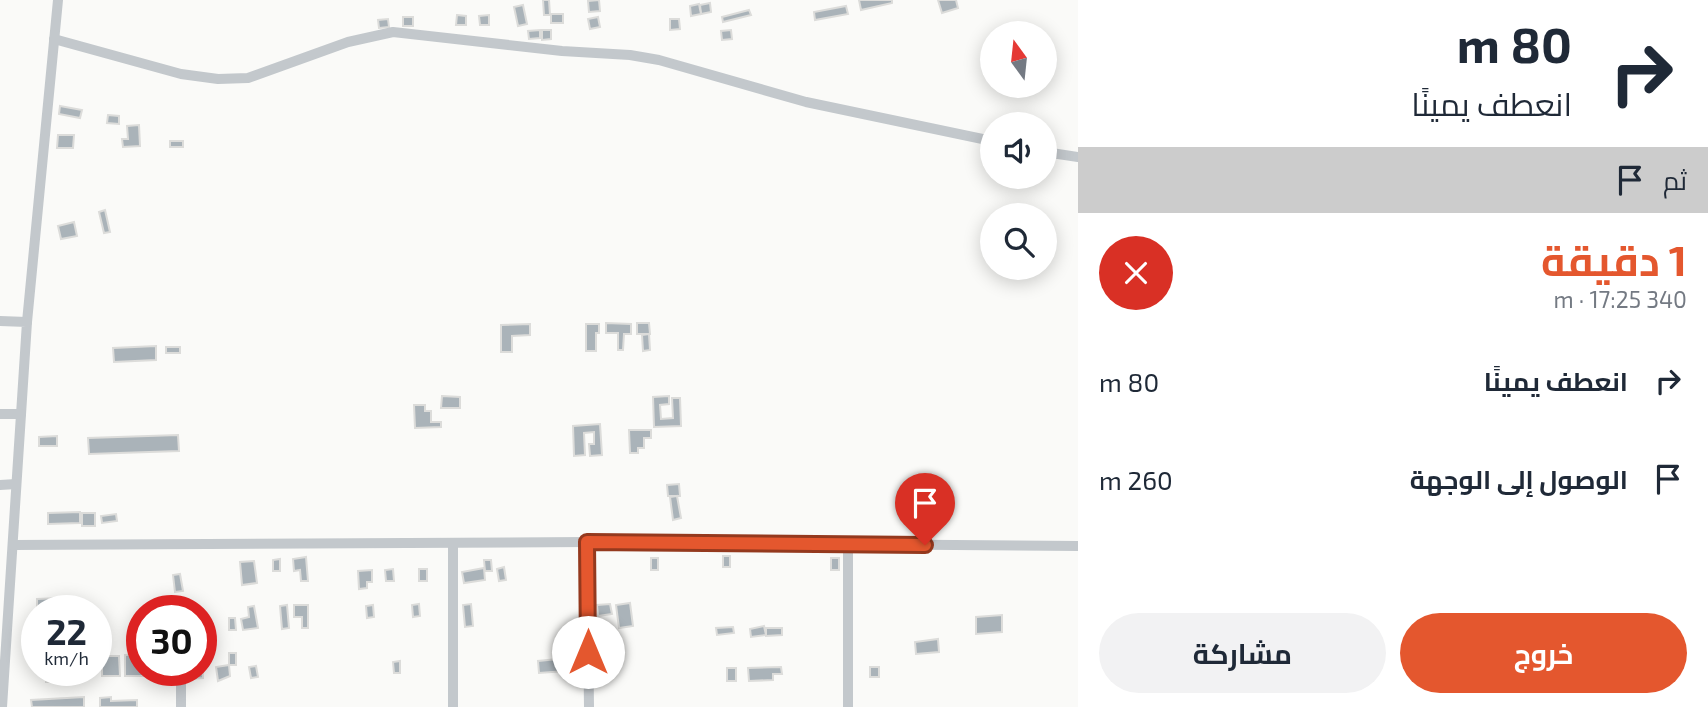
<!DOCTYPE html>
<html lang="ar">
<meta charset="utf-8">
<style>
body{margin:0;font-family:"Exo 2",Cairo,sans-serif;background:#f2f2f3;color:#1f2937;direction:rtl;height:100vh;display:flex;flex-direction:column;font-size:26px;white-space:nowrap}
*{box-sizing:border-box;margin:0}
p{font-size:23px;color:#747a83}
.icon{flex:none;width:38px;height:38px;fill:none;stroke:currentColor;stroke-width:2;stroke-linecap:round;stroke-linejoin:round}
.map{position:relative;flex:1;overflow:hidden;direction:ltr}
.drawer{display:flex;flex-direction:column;background:#fff;width:630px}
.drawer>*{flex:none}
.guide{background:#fff;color:#1f2937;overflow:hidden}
.needle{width:46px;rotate:345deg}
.controls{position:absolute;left:980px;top:21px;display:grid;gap:14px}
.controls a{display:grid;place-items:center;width:77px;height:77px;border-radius:50%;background:#fff;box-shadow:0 4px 18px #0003;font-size:35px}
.speed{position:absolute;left:21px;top:595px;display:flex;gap:14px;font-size:35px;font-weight:700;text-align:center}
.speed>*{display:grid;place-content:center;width:91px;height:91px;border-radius:50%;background:#fff;box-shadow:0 4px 18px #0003;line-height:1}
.speed small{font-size:18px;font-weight:400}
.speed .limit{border:10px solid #d22;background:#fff;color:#111}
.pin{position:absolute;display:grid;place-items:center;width:60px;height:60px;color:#fff;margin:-72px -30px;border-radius:50% 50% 50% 0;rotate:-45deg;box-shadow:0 0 7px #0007}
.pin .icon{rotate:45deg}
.me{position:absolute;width:77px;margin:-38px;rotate:0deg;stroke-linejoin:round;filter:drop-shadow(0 0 5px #0008)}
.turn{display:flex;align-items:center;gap:24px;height:147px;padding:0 21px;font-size:32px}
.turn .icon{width:91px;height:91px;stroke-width:2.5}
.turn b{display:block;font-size:49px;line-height:60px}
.then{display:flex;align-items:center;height:66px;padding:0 21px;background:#0003;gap:14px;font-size:26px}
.round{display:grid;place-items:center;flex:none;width:74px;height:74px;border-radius:37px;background:#f2f2f3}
.summary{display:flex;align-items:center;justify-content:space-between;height:119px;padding:0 21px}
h1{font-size:42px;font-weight:700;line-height:52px;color:#e4572e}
.primary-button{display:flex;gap:14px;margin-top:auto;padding:14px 21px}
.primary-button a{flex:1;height:80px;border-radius:42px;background:#e4572e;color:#fff;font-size:28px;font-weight:700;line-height:80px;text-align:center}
.primary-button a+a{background:#f2f2f3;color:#1f2937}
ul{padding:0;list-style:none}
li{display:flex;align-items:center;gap:21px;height:98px;padding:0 21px}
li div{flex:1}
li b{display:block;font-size:26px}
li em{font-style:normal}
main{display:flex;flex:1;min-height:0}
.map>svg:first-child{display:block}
.building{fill:#aab3b9;stroke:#dcdcda;stroke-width:2}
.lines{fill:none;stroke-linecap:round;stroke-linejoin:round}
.minor{stroke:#c3c8cc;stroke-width:10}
.route-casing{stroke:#94391e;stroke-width:18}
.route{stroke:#e4572e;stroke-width:12}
</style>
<main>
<section class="drawer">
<div class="guide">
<div class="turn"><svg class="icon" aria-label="right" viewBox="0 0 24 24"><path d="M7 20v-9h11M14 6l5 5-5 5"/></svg><div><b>80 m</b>انعطف يمينًا</div></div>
<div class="then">ثم<svg class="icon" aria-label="arrive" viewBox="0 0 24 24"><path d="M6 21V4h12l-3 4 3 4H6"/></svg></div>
</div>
<div class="summary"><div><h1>1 دقيقة</h1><p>340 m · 17:25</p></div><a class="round" style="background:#d93025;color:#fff"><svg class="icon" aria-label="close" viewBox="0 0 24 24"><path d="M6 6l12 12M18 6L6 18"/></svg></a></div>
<ul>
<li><svg class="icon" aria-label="right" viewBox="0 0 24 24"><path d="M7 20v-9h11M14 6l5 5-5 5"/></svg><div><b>انعطف يمينًا</b></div><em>80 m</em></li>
<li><svg class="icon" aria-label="arrive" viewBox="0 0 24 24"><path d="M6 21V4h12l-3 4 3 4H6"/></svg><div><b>الوصول إلى الوجهة</b></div><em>260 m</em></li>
</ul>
<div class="primary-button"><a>خروج</a><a>مشاركة</a></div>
</section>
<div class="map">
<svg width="1078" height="707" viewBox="0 0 1078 707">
<rect width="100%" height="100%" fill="#fafaf8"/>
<!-- building -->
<g class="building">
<polygon points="543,0 549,0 550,15 544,15"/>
<polygon points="599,0 600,11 589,12 588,1"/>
<polygon points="859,0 892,0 892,3 861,10"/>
<polygon points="938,0 956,0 958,8 942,13"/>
<polygon points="710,3 711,12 701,14 700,5"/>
<polygon points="699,4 701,14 691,16 690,6"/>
<polygon points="523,5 527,24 518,26 514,7"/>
<polygon points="846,6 848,14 815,20 814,12"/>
<polygon points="749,10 751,15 723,22 722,17"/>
<rect x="551" y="14" width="12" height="9"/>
<polygon points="457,15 466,16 466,25 456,25"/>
<polygon points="489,15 489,25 480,25 479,16"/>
<rect x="403" y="17" width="10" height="9"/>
<polygon points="598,17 600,27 590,29 588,19"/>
<polygon points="388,19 389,27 379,28 378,20"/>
<polygon points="670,19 679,19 680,29 670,30"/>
<polygon points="540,30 540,38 529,39 528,31"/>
<polygon points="542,30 551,30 551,39 542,40"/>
<polygon points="731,30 732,39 722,40 721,31"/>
<polygon points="60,106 82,110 80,118 59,114"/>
<polygon points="108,115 119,116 119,124 107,123"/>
<polygon points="139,125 140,146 123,147 122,139 128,139 127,126"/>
<polygon points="58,135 74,135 73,148 57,148"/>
<rect x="170" y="141" width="13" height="6"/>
<polygon points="105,210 110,232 104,233 99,212"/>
<polygon points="74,222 77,236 61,239 58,226"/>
<polygon points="606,323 631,324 631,334 624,334 623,350 618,350 618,333 606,333"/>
<polygon points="637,323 649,323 650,334 637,334"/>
<polygon points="530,324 530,335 512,336 512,352 501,352 501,325"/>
<polygon points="586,324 599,324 599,333 596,333 596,351 586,351"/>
<polygon points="649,334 650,350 643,351 642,335"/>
<polygon points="156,346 156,360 114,362 113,348"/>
<rect x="166" y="347" width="14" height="6"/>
<polygon points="442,396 460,397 460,408 441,408"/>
<polygon points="669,396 669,404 660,405 661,419 673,418 672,398 680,398 681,426 654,427 653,397"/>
<polygon points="414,405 425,405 425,411 431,411 431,422 441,422 441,427 415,428"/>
<polygon points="600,424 602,455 590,456 589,444 594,444 594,432 584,433 585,455 574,456 573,426"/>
<polygon points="629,430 651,430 651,438 644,438 644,448 638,448 638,453 630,453"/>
<polygon points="178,435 179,451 89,454 88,438"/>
<polygon points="57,436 57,446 39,446 39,437"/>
<polygon points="679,484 680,496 668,496 667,485"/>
<polygon points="677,496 681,518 673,520 670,497"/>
<polygon points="80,512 80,523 48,524 48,513"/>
<rect x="82" y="513" width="13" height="13"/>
<polygon points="116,514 117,521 102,523 101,516"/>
<rect x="723" y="556" width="7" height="11"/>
<polygon points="306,557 308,581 301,581 300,570 294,571 293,559"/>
<rect x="651" y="558" width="7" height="12"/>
<rect x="831" y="558" width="8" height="12"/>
<polygon points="280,559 280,571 273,571 273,560"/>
<polygon points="484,560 491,560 492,571 485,571"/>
<polygon points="254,561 257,583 242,585 240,562"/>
<polygon points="504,567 506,580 499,581 497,569"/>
<polygon points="484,568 485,580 464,583 462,572"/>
<polygon points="393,569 394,581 386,581 385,570"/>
<rect x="419" y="569" width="8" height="12"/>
<polygon points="372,570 372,582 367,582 367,588 359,589 358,571"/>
<polygon points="180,574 183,591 175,592 173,575"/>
<polygon points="61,598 61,611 37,611 37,599"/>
<polygon points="630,603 633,626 619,628 616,605"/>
<polygon points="419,604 420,616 413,617 412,605"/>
<polygon points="471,604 473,626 465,627 463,605"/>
<polygon points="610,604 612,614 598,616 597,605"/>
<polygon points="287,605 289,628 282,629 280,606"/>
<polygon points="294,605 308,605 308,628 302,628 302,617 294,617"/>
<polygon points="373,605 374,617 367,618 366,606"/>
<polygon points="254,606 258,628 243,630 241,619 249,617 248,607"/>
<polygon points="1002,615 1002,632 976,634 976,617"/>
<polygon points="229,618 235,618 236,630 229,630"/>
<polygon points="764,626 766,635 751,637 750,629"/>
<polygon points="733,627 734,633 717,635 716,628"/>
<polygon points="766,628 782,628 782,635 766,636"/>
<polygon points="938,639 939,652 916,654 915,642"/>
<rect x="229" y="653" width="7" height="12"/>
<polygon points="142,654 142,670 146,670 146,676 125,676 125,655"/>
<polygon points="102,656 119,656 120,676 102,676"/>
<polygon points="202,656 203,678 188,679 187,670 201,670"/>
<polygon points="578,657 579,670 539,673 538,661"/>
<polygon points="400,661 400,673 394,673 393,662"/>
<polygon points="229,665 230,676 218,681 216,667"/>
<polygon points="256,666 258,677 251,678 249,667"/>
<polygon points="781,667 782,674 773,674 773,680 749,681 748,668"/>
<rect x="870" y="667" width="9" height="10"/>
<rect x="727" y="668" width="9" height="13"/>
<rect x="46" y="670" width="22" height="12"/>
<rect x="149" y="670" width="20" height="6"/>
<polygon points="84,697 84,707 32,707 31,700"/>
<polygon points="111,697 111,701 137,700 137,707 100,707 100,698"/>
</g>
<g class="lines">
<!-- minor -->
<g class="minor">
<polyline points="54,39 181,74 218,79 248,78 348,42 393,32 562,51 630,55 659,60 806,102 992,141"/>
<polyline points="1045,152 1078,157"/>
<polyline points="0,321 27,322 2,707"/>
<polyline points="27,322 58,0"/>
<polyline points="0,414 21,414"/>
<polyline points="0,485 16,484"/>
<polyline points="587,542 589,707"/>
<polyline points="453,544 453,707"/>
<polyline points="13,545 587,542 1078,546"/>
<polyline points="181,670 181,707"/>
<polyline points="848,707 848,544"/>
</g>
</g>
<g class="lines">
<defs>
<polyline id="route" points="588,652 587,542 925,545"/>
</defs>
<!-- route casing -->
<use href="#route" class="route-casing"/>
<!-- route -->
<use href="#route" class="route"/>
</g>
</svg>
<div class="controls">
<a><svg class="needle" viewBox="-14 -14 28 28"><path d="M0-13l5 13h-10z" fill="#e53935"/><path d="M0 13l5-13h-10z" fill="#747a83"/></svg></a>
<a><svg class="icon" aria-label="sound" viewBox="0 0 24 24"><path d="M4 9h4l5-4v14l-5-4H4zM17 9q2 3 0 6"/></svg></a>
<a><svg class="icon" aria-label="search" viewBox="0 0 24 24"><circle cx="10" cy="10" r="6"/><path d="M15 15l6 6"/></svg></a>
</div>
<div class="speed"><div>22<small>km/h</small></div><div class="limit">30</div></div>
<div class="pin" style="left:925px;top:545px;background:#d93025"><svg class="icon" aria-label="arrive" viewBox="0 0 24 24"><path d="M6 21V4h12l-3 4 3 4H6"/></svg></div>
<svg class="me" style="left:588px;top:652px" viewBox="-20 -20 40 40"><circle r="19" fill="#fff"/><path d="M0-13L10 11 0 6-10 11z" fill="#e4572e"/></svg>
</div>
</main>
